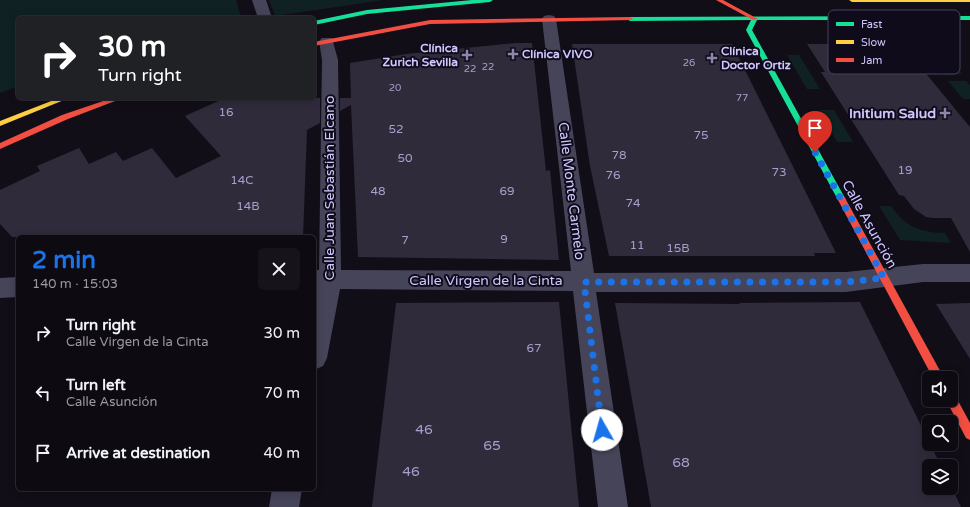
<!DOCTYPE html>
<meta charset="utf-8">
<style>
body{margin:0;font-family:"Varela Round",sans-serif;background:#16131b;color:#f1f3f6;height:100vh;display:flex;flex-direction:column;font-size:15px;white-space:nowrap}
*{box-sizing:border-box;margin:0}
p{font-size:13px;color:#9a9a9f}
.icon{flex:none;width:22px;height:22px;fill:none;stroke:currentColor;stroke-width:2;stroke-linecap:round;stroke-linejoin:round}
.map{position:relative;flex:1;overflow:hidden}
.sheet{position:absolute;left:16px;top:235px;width:300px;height:256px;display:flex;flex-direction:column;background:#0d0a12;border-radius:6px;box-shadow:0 2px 10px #0003,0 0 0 1px #2d2b32}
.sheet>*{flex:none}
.top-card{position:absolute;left:16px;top:16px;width:300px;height:84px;border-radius:6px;box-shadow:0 2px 10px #0003,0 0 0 1px #2d2b32;background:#202124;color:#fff;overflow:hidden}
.fabs{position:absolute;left:922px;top:371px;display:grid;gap:8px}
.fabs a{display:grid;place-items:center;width:36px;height:36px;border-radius:6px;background:#0d0a12;box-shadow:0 2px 10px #0003,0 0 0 1px #2d2b32;font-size:20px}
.pin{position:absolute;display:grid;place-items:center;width:34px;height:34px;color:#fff;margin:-41px -17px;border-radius:50% 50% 50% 0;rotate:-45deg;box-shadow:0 0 4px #0007}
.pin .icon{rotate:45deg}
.me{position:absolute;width:44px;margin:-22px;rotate:353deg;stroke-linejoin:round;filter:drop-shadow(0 0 3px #0008)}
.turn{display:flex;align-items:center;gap:14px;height:84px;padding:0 16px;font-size:18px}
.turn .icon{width:52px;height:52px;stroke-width:2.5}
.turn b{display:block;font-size:28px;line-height:34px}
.round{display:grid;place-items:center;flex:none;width:42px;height:42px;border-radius:6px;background:#16131b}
.summary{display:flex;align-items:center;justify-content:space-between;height:68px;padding:0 16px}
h1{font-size:24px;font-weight:700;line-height:30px;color:#1a73e8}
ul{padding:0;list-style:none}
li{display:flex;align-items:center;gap:12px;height:60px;padding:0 16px}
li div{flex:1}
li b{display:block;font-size:15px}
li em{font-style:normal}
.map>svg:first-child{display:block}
.green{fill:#0f2122}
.building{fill:#2f2b3b}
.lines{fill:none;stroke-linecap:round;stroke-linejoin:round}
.street{fill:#464458;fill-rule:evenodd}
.fast{fill:#16e098;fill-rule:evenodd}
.slow{fill:#ffcf43;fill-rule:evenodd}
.jam{fill:#f24e42;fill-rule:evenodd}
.route{stroke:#1a73e8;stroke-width:7;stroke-dasharray:0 12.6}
.poi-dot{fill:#8c86ad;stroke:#0f0b1b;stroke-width:1.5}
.labels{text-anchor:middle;stroke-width:4;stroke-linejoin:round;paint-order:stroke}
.far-number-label{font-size:10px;fill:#a7a0cc}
.far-poi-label{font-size:12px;font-weight:bold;fill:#cfc7fd;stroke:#0f0b1b;text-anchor:start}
.number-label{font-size:12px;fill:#a7a0cc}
.poi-label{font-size:14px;font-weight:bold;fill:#cfc7fd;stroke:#0f0b1b;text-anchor:end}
.street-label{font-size:14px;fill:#cfc7fd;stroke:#0f0b1b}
.near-number-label{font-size:14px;fill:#a7a0cc}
.key{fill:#0f0b1b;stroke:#49435f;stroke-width:1}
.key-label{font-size:11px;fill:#cfc7fd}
</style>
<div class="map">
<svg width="970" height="507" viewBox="0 0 970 507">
<rect width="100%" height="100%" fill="#110e18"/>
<!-- green -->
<g class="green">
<polygon points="0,0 236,0 241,17 18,18 18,86 0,93"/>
<polygon points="269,0 384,0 275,16"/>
<polygon points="917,45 934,45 962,74 943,75"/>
<polygon points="787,55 799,55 820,89 807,89"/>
<polygon points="948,81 966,81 970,85 970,99 963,99"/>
<polygon points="819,110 834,110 853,142 837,142"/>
<path d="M879 206H891C906 227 919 232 945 233L951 243 900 240Z"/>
</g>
<!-- building -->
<g class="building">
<polygon points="516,43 532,43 546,171 550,170 559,260 358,257 351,105 340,111 340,98 351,98 350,63 406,54"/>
<polygon points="572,44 732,44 836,253 814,253 815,256 609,256 590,166"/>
<polygon points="807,44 897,44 902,50 910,54 960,115 970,127 970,252 951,218 933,218 926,217 914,209 904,196 899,195 821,72 825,72"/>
<polygon points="225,98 320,98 320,123 307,130 303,237 12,237 0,224 0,190 40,171 37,166 79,148 89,164 116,152 123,161 152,148 176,178 221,156 185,116"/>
<polygon points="559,302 579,507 372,507 396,303"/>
<polygon points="860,302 941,466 929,466 929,488 951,488 951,486 961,507 651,507 615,303 740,304 739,303"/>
<polygon points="970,303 970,359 936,304"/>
</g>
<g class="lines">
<!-- street -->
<g class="street">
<polygon points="252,0 266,0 272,18 258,18"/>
<polygon points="549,15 554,16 556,19 594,273 846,272 923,264 970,264 970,282 923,282 846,292 596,292 628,507 598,507 573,291 340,289 327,358 323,366 314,370 314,300 317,288 314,288 314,270 319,270 322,60 319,41 322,38 332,38 338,60 341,270 571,271 542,19 544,16"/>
<polygon points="18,277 18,297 0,298 0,278"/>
<polygon points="272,489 302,489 299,507 269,507"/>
</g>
<!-- fast -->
<g class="fast">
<polygon points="472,0 493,0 490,2 367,14 314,25 314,21 367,10"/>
<polygon points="970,16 970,20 757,20 752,30 846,200 842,203 838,200 746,30 751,20 630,21 627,19 630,17"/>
</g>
<!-- slow -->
<g class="slow">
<polygon points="849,0 970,0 970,2 852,2"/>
<polygon points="59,98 69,98 0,126 0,121"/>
</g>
<!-- jam -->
<g class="jam">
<polygon points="716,0 723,0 758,19 753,20"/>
<polygon points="630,17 633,19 632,20 430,24 314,46 314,42 430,20"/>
<polygon points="112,98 123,98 68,119 0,149 0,143 62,115"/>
<polygon points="842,197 845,198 944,378 933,378 838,200"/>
<polygon points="951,394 955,395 970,423 970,440 966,438 946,400 951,400"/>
</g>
</g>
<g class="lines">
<!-- route -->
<polyline class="route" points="602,430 584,282 846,282 884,278 815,152"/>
</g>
<!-- markers -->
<g class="poi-dot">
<path d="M511 48h4v4h4v4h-4v4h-4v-4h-4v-4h4z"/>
<path d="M465 49h4v4h4v4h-4v4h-4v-4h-4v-4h4z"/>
<path d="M710 52h4v4h4v4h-4v4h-4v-4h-4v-4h4z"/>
<path d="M943 107h4v4h4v4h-4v4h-4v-4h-4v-4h4z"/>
</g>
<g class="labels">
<!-- far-number labels -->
<g class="far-number-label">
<text x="689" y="66">26</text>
<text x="488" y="70">22</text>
<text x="470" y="72">22</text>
<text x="395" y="91">20</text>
<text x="742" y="101">77</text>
</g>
<!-- far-poi labels -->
<g class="far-poi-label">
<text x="458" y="52" text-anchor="end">Clínica<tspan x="458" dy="14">Zurich Sevilla</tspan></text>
<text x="721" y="55">Clínica<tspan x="721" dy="14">Doctor Ortiz</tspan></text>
<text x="522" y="58">Clínica VIVO</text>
</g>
<!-- number labels -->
<g class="number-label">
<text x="226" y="116">16</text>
<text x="396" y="133">52</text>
<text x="701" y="139">75</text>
<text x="619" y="159">78</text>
<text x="405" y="162">50</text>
<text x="905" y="174">19</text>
<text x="779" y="176">73</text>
<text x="613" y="179">76</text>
<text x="242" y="184">14C</text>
<text x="378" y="195">48</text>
<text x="507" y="195">69</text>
<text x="633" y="207">74</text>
<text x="248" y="210">14B</text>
<text x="504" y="243">9</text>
<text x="405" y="244">7</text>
<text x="637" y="249">11</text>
<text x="678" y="252">15B</text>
<text x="534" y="352">67</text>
</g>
<!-- poi labels -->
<g class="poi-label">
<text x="936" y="118">Initium Salud</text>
</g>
<!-- street labels -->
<g class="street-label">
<text transform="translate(329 188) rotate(-90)" y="5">Calle Juan Sebastián Elcano</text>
<text transform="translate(572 191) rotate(83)" y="5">Calle Monte Carmelo</text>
<text transform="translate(870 224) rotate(61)" y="5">Calle Asunción</text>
<text x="486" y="285">Calle Virgen de la Cinta</text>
</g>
<!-- near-number labels -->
<g class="near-number-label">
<text x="424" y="434">46</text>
<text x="492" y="450">65</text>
<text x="681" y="467">68</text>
<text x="411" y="476">46</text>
</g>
</g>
<!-- legend -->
<rect x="828" y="10" width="132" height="64" rx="6" class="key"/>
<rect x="836" y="22" width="18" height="4" fill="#16e098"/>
<rect x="836" y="40" width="18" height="4" fill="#ffcf43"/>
<rect x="836" y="58" width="18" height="4" fill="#f24e42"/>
<g class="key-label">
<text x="861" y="28">Fast</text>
<text x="861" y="46">Slow</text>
<text x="861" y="64">Jam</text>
</g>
</svg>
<div class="fabs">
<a><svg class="icon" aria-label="sound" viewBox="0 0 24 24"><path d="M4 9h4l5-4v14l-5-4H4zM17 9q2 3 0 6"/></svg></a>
<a><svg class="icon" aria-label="search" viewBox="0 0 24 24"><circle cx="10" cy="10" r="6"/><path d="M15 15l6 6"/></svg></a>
<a><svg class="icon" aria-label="layers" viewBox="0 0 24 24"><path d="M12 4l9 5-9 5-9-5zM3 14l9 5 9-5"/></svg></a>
</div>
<div class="pin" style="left:815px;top:152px;background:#d93025"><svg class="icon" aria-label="arrive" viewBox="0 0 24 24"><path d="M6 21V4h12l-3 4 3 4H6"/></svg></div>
<svg class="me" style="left:602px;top:430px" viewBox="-20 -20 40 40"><circle r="19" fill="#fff"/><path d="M0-13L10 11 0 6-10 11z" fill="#1a73e8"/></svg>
<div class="top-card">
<div class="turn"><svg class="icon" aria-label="right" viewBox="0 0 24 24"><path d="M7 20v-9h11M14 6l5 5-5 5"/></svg><div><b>30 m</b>Turn right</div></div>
</div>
<section class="sheet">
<div class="summary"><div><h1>2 min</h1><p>140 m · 15:03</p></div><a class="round"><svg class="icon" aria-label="close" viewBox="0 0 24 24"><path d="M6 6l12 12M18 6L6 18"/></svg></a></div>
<ul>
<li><svg class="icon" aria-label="right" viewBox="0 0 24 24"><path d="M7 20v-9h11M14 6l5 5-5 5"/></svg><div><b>Turn right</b><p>Calle Virgen de la Cinta</p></div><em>30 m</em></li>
<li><svg class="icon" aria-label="left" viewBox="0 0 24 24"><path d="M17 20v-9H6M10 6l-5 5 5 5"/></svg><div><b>Turn left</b><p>Calle Asunción</p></div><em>70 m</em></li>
<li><svg class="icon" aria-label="arrive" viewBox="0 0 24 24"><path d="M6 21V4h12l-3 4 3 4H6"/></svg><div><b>Arrive at destination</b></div><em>40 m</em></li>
</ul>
</section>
</div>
